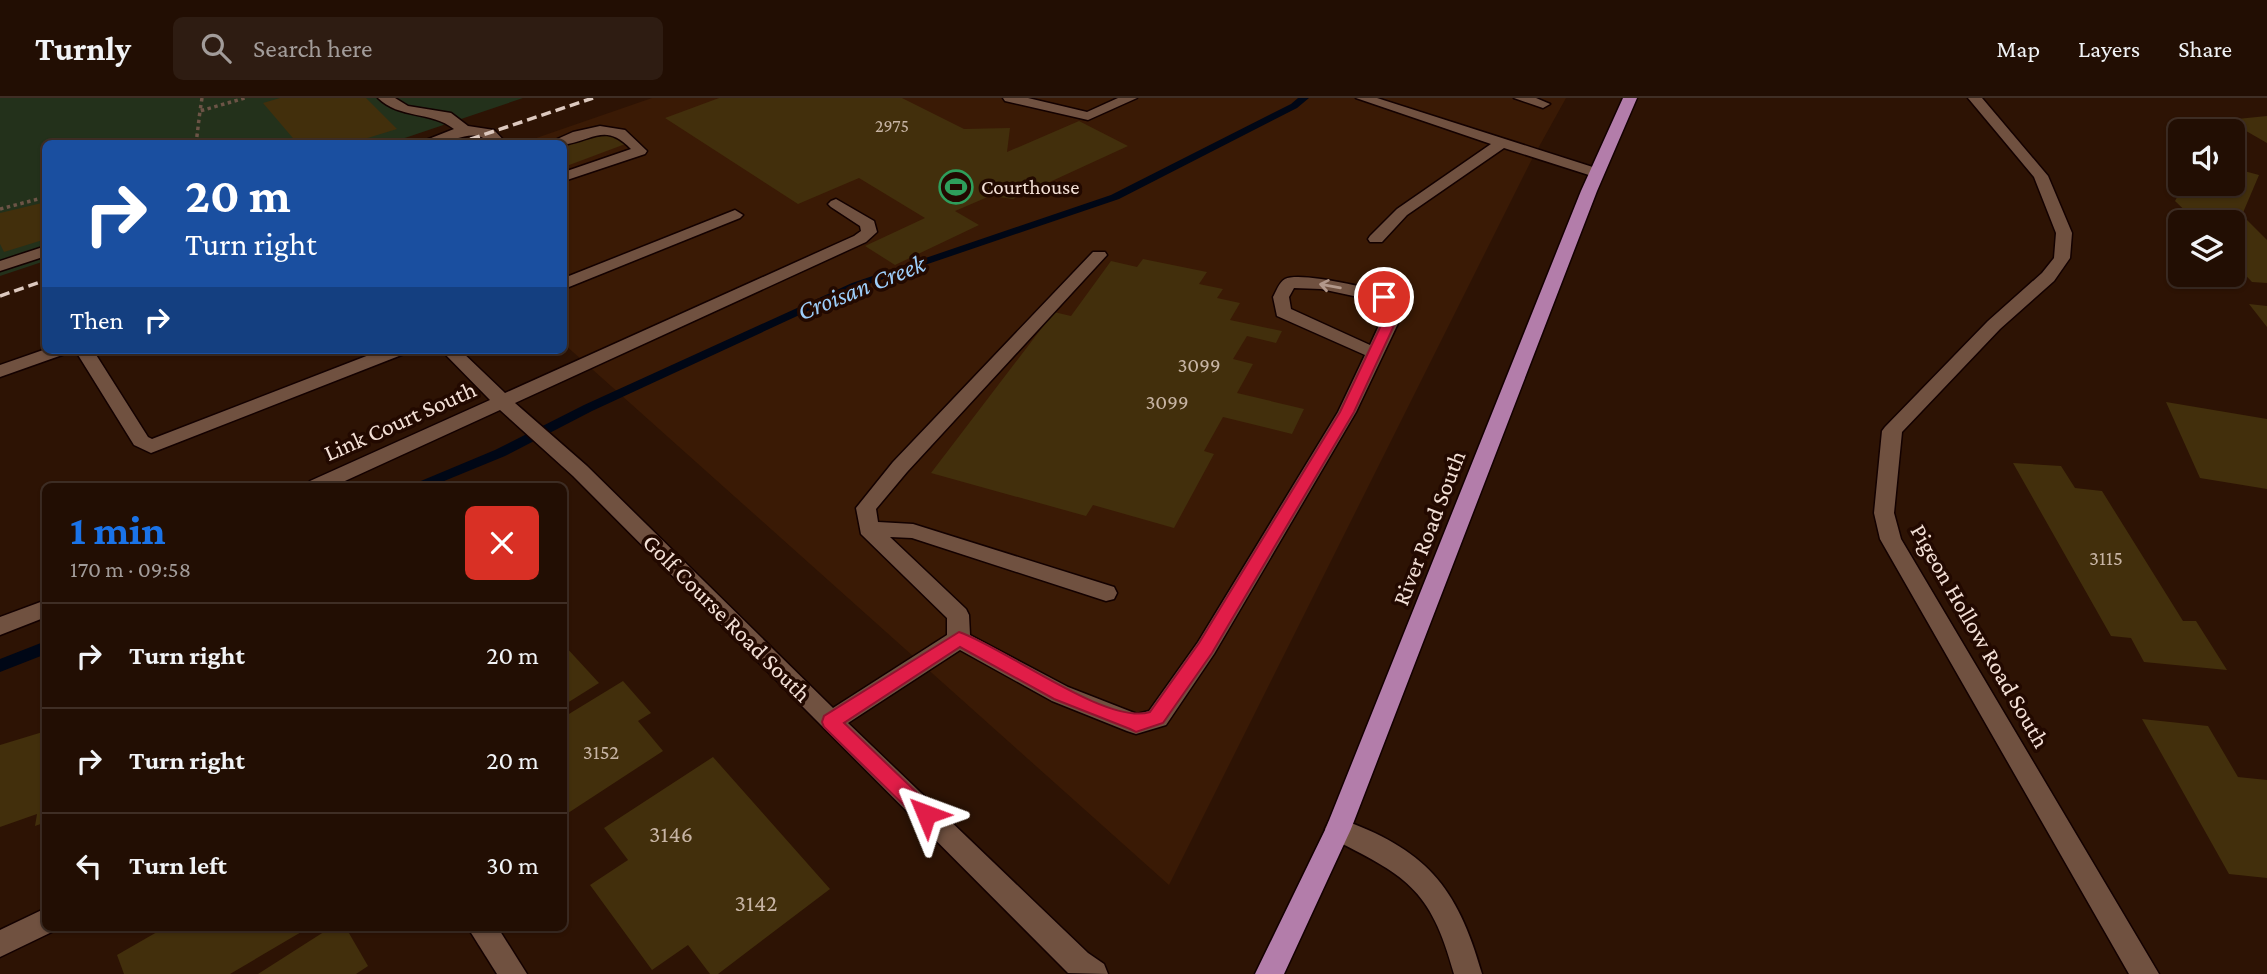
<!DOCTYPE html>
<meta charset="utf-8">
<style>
body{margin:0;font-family:"Crimson Pro",serif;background:#2e1c12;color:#f1f3f6;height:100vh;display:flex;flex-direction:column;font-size:26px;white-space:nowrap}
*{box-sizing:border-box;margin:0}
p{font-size:23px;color:#a29c9a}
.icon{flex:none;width:38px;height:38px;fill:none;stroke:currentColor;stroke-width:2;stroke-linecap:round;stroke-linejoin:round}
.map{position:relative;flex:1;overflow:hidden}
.panel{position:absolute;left:42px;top:385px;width:525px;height:448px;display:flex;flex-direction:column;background:#220e03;border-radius:10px;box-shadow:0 2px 5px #0004,0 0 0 2px #3f2e25}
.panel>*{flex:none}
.top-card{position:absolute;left:42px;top:42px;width:525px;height:214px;border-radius:10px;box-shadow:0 2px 5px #0004,0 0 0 2px #3f2e25;background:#1a4fa0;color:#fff;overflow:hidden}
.tools{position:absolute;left:2168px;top:21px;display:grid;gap:14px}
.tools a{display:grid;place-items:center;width:77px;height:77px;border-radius:10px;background:#220e03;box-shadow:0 2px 5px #0004,0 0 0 2px #3f2e25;font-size:35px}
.pin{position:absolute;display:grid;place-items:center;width:60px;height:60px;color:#fff;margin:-30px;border:4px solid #fff;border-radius:50%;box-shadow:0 2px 7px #0007}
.me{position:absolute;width:77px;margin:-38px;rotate:314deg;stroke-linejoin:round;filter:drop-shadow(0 0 5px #0008)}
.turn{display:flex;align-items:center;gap:24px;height:147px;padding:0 28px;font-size:32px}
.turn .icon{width:91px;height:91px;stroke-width:2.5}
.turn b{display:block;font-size:49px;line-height:60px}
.then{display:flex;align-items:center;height:66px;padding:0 28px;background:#0003;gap:14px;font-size:26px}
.round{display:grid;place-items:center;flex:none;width:74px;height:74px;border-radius:10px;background:#2e1c12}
.head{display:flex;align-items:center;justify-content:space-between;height:119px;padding:0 28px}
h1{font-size:42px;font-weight:700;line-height:52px;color:#1a73e8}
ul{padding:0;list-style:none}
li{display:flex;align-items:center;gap:21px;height:105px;padding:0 28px;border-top:2px solid #3f2e25}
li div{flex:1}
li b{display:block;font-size:26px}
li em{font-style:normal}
header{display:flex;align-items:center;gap:42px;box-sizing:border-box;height:98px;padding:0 35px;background:#220e03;border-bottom:2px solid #3f2e25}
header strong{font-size:33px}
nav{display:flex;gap:38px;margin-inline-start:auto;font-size:24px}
.search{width:490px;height:63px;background:#2e1c12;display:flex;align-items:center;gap:18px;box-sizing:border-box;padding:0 24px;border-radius:10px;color:#a29c9a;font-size:26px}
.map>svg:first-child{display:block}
.built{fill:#3a1a05}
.green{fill:#23311b}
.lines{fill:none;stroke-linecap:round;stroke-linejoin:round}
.stream{fill:#000716;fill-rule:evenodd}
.building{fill:#422f0c}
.minor-casing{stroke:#130100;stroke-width:3}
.major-casing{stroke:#130100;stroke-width:3}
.path{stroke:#6c5446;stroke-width:3.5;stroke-dasharray:3.5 3.5;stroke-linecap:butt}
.minor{fill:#705140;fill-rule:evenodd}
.major{fill:#b37daa;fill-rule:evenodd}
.rail{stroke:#ddc9bf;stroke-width:3.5;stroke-dasharray:10 5;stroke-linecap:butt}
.oneway{stroke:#b2988b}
.route{fill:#e11d48;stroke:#92132f;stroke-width:2}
.labels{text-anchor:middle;stroke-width:7;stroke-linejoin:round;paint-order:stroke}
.far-number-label{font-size:18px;fill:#c7b4a4}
.far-poi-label{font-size:21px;fill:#f3e0d6;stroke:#220900;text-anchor:start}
.number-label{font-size:21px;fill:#c7b4a4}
.street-label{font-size:24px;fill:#f3e0d6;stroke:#220900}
.near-number-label{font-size:24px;fill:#c7b4a4}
.water-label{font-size:26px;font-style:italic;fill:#9dcefa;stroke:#220900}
</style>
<header>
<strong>Turnly</strong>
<div class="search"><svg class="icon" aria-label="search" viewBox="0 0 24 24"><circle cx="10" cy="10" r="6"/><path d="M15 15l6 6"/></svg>Search here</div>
<nav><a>Map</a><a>Layers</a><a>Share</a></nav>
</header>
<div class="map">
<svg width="2267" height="876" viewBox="0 0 2267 876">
<rect width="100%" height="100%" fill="#2d1304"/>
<!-- built -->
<polygon class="built" points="652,0 1566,0 1530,65 1169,787 564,246 564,46 519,46"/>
<!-- green -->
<polygon class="green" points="0,0 523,0 390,45 46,46 45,163 0,178"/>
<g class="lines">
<!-- stream -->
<g class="stream">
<polygon points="1298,0 1309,0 1297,10 1119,101 860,189 592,313 505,358 432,388 414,388 416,385 495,352 584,307 852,185 1111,97 1291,6"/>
<polygon points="46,543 46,556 0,574 0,561"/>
</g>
</g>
<!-- building -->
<g class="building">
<polygon points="280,0 366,0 397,31 348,46 298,46 263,5"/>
<polygon points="719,0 902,0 964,31 1010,30 1007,54 1079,23 1128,48 1013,101 990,98 955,113 979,127 895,167 865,148 925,120 859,80 798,106 665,20"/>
<polygon points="2267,18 2267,45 2227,22"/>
<polygon points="607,31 628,45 564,69 564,47"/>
<polygon points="2233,70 2259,77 2242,117 2267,142 2267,185 2252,184 2233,164 2233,124 2197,124 2175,103 2184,86 2233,86"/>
<polygon points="46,104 46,141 4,154 0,146 0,115"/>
<polygon points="1143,161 1207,174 1199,186 1223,191 1217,200 1240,205 1230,222 1282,233 1276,245 1247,238 1233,261 1253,266 1237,295 1304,311 1292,336 1223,319 1204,353 1214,356 1174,430 1093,407 1086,418 931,375 1054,214 1071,218 1111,163 1137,169"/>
<polygon points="2249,206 2267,208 2267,229"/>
<polygon points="2166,304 2267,321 2267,391 2200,380"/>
<polygon points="2013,365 2061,368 2075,390 2102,393 2183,523 2196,523 2227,572 2144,564 2131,540 2111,538"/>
<polygon points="564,547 599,585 564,607"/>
<polygon points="623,583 651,615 638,623 663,653 565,717 564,619"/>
<polygon points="2142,621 2208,628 2238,679 2267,682 2267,780 2229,776"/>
<polygon points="46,633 46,724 35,728 37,716 0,729 0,647"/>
<polygon points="713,659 830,791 718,876 710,876 688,847 652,872 590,787 628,762 604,730"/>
<polygon points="164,830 308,830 230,876 124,876 117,857"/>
<polygon points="330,830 346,830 368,868 356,876 258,876"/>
</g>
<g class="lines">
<defs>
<g id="minor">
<path d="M378 0H395L408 8 451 15 468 28 494 32 507 46H491C475 29 458 42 439 45 432 47 423 46 416 46L454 31C431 13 399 21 378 0Z"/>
<polygon points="1003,0 1028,0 1087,14 1118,0 1137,0 1088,22 1005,3"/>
<polygon points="1356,0 1377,0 1602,72 1604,75 1602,78 1592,78 1504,50 1407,117 1382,144 1370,144 1368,141 1370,138 1397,111 1491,46"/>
<polygon points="1514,0 1536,0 1550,6 1543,10"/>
<polygon points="1968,0 1982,0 2048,78 2072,135 2070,160 2054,183 2000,231 1902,334 1894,415 1901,441 2159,876 2129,876 1880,441 1874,415 1882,333 1885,329 1988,223 2042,175 2054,160 2056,135 2034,79"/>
<path d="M600 28 625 32 647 53 645 56 564 83V74L631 51C607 26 595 40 568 46 564 46 553 46 546 46L573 34Z"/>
<path d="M836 101 874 123 877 134 866 144 515 305 587 368 833 610 947 537V520L861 436 856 410 893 364 1093 154H1105L1107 157 907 374 876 411 878 424 913 426 1114 489 1117 495 1114 501 1106 503 912 440 890 439 966 511 969 517 970 537 1068 589 1137 616 1149 613 1198 544 1338 314 1365 257 1277 218 1273 199C1276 194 1279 184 1285 181 1301 173 1370 191 1390 195L1401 219 1356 314 1214 556 1166 627 1136 636 1127 633 1052 603 960 552 848 625 1088 855 1104 866 1108 876 1068 875 573 378 500 312 334 388H307L310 383 490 302 441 252H460L505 295 854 138 861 133 860 128 831 109 828 106 831 103ZM1294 190 1321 191 1377 203 1383 219 1370 247 1291 211 1289 199Z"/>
<polygon points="735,112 743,117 740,120 564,191 564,180"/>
<polygon points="46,148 46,158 0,173 0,163"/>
<polygon points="46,251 68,252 65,256 0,279 0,267"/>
<polygon points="75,252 93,252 148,339 152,341 382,252 407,252 404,256 151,355 134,347"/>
<polygon points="46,502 46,519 0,537 0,519"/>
<path d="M1338 720C1425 751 1457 787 1482 876H1454C1430 788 1405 778 1329 739L1325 731 1329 723Z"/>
<polygon points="46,810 46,830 57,830 56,832 0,859 0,832"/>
<polygon points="468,830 498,830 527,876 497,876"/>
</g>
<polygon id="major" points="1623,0 1637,0 1597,93 1351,731 1284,876 1255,876 1326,730 1581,93"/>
</defs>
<!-- minor casing -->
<use href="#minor" class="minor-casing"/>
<!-- major casing -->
<use href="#major" class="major-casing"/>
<!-- path -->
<g class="path">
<polyline points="202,0 200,13 245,0"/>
<polyline points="196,46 200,13"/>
<polyline points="0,111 46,99"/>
</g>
<!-- minor -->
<use href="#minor" class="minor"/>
<!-- major -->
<use href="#major" class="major"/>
<!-- rail -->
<g class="rail">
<polyline points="456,46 593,0"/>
<polyline points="0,198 46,182"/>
</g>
</g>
<!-- one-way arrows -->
<defs><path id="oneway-shaft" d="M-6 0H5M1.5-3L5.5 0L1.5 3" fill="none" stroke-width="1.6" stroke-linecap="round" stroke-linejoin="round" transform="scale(1.75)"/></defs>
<use class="oneway" href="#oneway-shaft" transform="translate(1330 188) rotate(-170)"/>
<!-- route -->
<path class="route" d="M1384 195 1391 199 1398 219 1354 314 1212 555 1163 625 1136 634 1130 631 1054 601 960 549 844 625 933 710 936 716 933 722 926 725 919 722 824 629 822 624 824 618 959 534C1004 549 1107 628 1150 614L1199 545 1340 314 1385 219 1378 199Z"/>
<!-- icons -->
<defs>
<symbol id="stadium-ring" viewBox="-11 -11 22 22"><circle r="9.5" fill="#220900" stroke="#2e9e5b" stroke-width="1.5"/><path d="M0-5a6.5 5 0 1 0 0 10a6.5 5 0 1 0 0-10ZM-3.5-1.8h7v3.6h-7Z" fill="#2e9e5b"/></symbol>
</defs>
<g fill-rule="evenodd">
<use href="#stadium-ring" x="937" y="70" width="38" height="38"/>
</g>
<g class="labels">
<!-- far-number labels -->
<g class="far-number-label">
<text x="892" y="34">2975</text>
</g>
<!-- far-poi labels -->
<g class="far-poi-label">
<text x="981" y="96">Courthouse</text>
</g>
<!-- number labels -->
<g class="number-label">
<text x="1199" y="274">3099</text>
<text x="1167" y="311">3099</text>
<text x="2106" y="467">3115</text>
<text x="601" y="661">3152</text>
</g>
<!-- street labels -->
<g class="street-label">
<text transform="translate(400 323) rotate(-24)" y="8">Link Court South</text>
<text transform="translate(1429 430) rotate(-69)" y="8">River Road South</text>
<text transform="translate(727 520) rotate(45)" y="8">Golf Course Road South</text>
<text transform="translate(1980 538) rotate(60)" y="8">Pigeon Hollow Road South</text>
</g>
<!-- near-number labels -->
<g class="near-number-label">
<text x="671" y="744">3146</text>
<text x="756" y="813">3142</text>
</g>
<!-- water labels -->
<g class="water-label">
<text transform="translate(861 189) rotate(-22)" y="9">Croisan Creek</text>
</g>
</g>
</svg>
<div class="tools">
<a><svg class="icon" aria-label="sound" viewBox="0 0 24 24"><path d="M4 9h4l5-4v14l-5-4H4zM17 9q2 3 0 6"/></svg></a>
<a><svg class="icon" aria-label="layers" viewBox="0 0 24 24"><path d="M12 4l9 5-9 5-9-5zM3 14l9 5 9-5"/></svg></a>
</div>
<div class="pin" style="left:1384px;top:199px;background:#d93025"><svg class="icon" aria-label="arrive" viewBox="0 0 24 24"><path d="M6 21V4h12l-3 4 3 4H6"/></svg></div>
<svg class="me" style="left:926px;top:716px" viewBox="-20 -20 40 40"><path d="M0-17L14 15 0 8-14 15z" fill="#e11d48" stroke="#fff" stroke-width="4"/></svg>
<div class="top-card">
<div class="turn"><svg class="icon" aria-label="right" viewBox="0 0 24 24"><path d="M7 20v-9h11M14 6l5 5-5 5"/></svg><div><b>20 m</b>Turn right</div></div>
<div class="then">Then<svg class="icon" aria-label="right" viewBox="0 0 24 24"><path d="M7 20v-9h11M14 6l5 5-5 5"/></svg></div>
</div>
<section class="panel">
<div class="head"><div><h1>1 min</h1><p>170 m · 09:58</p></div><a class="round" style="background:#d93025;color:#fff"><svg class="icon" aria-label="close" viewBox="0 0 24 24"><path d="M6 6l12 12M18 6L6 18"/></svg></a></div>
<ul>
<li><svg class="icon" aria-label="right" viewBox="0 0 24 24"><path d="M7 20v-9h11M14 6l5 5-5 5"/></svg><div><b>Turn right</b></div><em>20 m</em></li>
<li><svg class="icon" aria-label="right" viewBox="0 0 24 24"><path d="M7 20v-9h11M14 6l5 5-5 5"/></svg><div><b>Turn right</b></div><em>20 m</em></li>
<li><svg class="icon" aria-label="left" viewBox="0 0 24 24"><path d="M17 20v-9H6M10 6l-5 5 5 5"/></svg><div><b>Turn left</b></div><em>30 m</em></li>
</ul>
</section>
</div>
